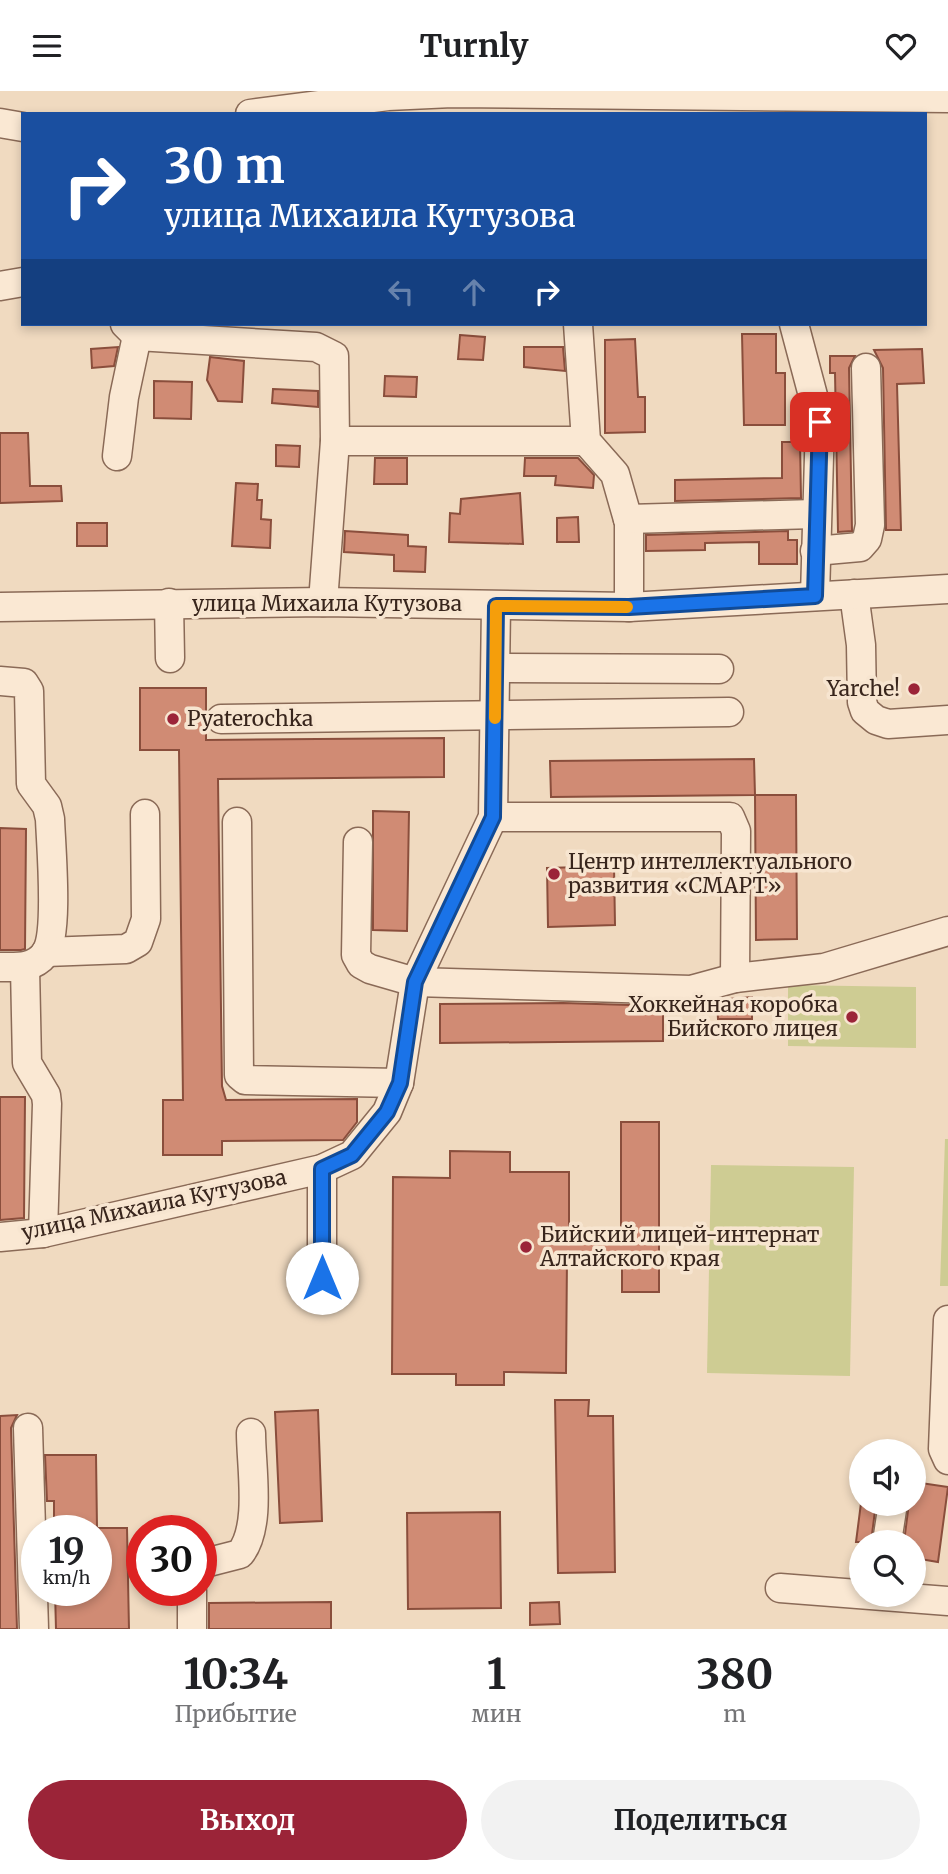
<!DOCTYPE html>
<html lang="ru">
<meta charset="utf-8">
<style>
body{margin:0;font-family:Merriweather,serif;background:#f2f2f2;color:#202124;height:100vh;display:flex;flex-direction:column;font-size:26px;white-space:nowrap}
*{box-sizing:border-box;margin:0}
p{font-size:23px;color:#757577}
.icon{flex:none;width:38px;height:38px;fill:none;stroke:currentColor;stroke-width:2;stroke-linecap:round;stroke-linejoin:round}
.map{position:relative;height:1538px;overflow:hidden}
.details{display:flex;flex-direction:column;background:#fff;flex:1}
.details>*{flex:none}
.guide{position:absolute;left:21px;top:21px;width:906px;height:214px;border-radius:0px;box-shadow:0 4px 10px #0003;background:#1a4fa0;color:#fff;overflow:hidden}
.fabs{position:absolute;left:849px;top:1348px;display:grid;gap:14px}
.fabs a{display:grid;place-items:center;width:77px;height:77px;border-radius:50%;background:#fff;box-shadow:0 4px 10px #0003;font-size:35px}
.speed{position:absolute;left:21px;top:1424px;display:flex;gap:14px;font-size:35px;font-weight:700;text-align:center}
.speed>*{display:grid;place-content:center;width:91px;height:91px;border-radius:50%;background:#fff;box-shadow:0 4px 10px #0003;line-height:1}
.speed small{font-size:18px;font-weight:400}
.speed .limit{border:10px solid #d22;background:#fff;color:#111}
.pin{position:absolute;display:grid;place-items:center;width:60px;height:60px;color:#fff;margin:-30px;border-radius:14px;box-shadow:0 4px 10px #0006}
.me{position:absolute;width:77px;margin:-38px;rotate:0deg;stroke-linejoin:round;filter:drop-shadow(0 0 5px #0008)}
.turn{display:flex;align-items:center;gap:24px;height:147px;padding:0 28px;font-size:32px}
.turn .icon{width:91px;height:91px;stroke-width:2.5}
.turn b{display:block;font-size:49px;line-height:60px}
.lanes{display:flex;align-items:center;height:66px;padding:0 28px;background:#0003;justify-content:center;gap:35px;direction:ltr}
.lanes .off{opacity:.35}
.eta{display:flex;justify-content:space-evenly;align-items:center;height:119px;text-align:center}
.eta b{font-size:42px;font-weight:700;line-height:49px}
.button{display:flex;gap:14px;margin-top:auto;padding:14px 28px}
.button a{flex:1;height:80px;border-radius:42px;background:#9b2438;color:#fff;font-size:28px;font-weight:700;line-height:80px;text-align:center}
.button a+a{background:#f2f2f2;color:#202124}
header{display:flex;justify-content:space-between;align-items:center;height:91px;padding:0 28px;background:#fff;font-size:32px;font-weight:700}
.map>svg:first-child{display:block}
.green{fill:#cecc93}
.building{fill:#d08b74;stroke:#8a4e3c;stroke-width:2}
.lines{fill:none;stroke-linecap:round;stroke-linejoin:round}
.minor-casing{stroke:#8a6a57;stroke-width:31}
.minor{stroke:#fae8d3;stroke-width:28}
.route-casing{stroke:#114b97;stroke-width:18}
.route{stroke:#1a73e8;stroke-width:12}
.slow{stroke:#f59e0b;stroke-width:12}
.poi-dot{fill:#9b2438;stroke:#f7e5d0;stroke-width:2.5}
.labels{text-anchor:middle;stroke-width:7;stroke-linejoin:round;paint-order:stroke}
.street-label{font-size:21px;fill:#38251c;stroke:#f7e5d0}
.poi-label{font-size:21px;fill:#38251c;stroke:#f7e5d0;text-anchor:start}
</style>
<header><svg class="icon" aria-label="menu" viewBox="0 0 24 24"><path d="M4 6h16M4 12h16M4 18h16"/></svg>Turnly<svg class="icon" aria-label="heart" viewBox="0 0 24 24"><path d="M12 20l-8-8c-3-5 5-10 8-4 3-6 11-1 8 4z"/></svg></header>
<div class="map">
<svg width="948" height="1538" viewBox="0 0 948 1538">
<rect width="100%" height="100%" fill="#f0dac0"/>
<!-- green -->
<g class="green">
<polygon points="788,894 916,896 916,957 788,955"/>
<polygon points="945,1048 948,1048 948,1195 940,1195"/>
<polygon points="711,1074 854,1076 850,1285 707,1282"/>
</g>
<!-- building -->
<g class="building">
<polygon points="742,243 776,243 776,282 785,282 785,334 744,334"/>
<polygon points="460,244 485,246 483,269 458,268"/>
<polygon points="635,248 638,306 645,306 645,341 605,342 605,249"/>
<polygon points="118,256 114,275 92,277 91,258"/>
<polygon points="524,256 563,256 565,280 524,276"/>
<polygon points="922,258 924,292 897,293 901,439 886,439 883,277 874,259"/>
<polygon points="830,265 855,265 849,277 852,440 838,441 835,282 830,282"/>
<polygon points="210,266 244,270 242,311 218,310 207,289"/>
<polygon points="385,285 417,286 416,306 384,305"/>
<polygon points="154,290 192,291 191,328 154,327"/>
<polygon points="273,298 318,300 318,316 272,312"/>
<polygon points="0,342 28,342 30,395 61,395 62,410 0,412"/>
<polygon points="782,351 800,351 801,407 675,410 675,389 782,387"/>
<polygon points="276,354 300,355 299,376 276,375"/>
<polygon points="375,367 407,367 407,393 374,393"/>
<polygon points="525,367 578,367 594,384 593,397 555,394 556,385 524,385"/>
<polygon points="236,392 258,393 257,409 262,409 261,428 271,429 270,457 232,455"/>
<polygon points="520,402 523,453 449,451 450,422 460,423 461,408"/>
<polygon points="578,426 579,451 557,451 557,427"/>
<rect x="77" y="432" width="30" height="23"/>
<polygon points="345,440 408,444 408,455 426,456 425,481 394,480 394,464 344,461"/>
<polygon points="788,440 788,449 797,449 797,473 759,473 759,451 705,452 705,459 646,460 646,444"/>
<polygon points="140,597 206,597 206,649 444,647 444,686 218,688 222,995 226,1009 357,1008 357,1031 343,1049 222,1050 222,1064 163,1064 163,1009 183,1009 179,659 140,659"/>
<polygon points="754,668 755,704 551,706 550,670"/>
<polygon points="755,704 796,704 797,848 756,849"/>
<polygon points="373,720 409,721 407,840 373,839"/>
<polygon points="0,737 26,738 25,858 21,859 0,859"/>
<polygon points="614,775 615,834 548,836 547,777"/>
<polygon points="752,906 752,928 718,928 717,909"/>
<polygon points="563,912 663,915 663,950 440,952 440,913"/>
<polygon points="0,1006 25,1006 24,1127 0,1129"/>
<polygon points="621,1031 659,1031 659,1201 622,1201 622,1166 567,1166 566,1282 504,1281 504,1294 456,1294 456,1283 392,1283 393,1086 450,1087 450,1060 510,1061 510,1081 569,1081 569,1146 621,1146"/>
<polygon points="555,1309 589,1309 588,1325 613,1325 615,1481 558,1482"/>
<polygon points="318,1319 322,1430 280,1432 275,1321"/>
<polygon points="17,1324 11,1337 17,1538 0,1538 0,1325"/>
<polygon points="45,1364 96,1364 97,1437 127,1437 129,1538 56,1538 55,1500 96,1500 96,1440 54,1440 54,1410 47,1410"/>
<polygon points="914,1391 948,1396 938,1471 914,1467 914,1451 904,1451 909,1412 914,1412"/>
<polygon points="861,1412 876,1412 871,1451 856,1451"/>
<polygon points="500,1421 501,1517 408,1518 407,1422"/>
<polygon points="331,1511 331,1538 209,1538 209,1512"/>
<polygon points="559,1511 560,1533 530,1534 530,1512"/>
</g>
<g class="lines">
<defs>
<g id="minor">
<polyline points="250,23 388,5 452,2 948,7"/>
<polyline points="0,32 23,36"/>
<polyline points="0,195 23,191"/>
<polyline points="125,233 137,245 316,256 334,265 335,350 323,511"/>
<polyline points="578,233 586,350 615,383 629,432 629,516"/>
<polyline points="794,233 820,331 815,505"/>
<polyline points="335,350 586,350"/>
<polyline points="117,365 124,306 137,245"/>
<polyline points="628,428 815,423"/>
<polyline points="815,460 860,456 867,448 870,434 866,277"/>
<polyline points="854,503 861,554 862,611 865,620 876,629 888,633 948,629"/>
<polyline points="169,512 170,567"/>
<polyline points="0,516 323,511 629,516 948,498"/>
<polyline points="496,577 719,578"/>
<path d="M0 590 24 592 29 600 31 693 47 715 50 728C51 756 59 844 45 863 33 878 17 876 0 876"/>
<polyline points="221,628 729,621"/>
<polyline points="493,726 730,726 736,740 735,887"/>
<polyline points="237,731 239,984 245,989 399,992"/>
<polyline points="358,751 356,864 361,873 370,878 415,891 691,899 735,887 824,877 948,840"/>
<polyline points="46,861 126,858 138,851 146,828 145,723"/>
<polyline points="25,876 27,972 46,1004 47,1013 43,1142"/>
<polyline points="322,1078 322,1187"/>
<polyline points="0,1146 43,1142 322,1078 352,1064 387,1021 399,992 415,891 493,726 496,515"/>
<polyline points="948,1229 943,1358 948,1369"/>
<polyline points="28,1337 34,1538"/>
<polyline points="887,1451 893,1412"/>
<path d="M201 1473 240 1463C262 1436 251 1376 251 1342"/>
<polyline points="780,1497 948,1510"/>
<polyline points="192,1500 192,1538"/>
</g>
</defs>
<!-- minor casing -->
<use href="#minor" class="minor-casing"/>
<!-- minor -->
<use href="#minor" class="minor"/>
</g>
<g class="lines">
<defs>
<polyline id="route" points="322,1187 322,1078 352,1064 387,1021 400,992 415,891 493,726 496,515 629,516 815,505 820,331"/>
</defs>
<!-- route casing -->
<use href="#route" class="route-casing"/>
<!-- route -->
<use href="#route" class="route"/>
<!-- slow -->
<polyline class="slow" points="495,627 496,515 627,516"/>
</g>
<!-- markers -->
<g class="poi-dot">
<circle cx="914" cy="598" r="7"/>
<circle cx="173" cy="628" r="7"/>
<circle cx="554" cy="783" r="7"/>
<circle cx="852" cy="926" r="7"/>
<circle cx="526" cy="1156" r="7"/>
</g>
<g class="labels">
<!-- street labels -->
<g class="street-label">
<text x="327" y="520">улица Михаила Кутузова</text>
<text transform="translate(154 1114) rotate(-12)" y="7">улица Михаила Кутузова</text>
</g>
<!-- poi labels -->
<g class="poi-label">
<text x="900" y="605" text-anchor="end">Yarche!</text>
<text x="187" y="635">Pyaterochka</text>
<text x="568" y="778">Центр интеллектуального<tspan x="568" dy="24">развития «СМАРТ»</tspan></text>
<text x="838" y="921" text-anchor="end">Хоккейная коробка<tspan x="838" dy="24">Бийского лицея</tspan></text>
<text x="540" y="1151">Бийский лицей-интернат<tspan x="540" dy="24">Алтайского края</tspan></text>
</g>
</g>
</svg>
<div class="fabs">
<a><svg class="icon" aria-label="sound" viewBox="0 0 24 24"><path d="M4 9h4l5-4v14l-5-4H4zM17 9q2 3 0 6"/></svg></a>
<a><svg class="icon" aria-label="search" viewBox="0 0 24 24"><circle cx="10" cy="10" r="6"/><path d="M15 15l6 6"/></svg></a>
</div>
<div class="speed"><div>19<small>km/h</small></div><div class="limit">30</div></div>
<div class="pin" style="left:820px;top:331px;background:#d93025"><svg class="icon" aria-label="arrive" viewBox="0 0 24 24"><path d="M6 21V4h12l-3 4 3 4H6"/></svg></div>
<svg class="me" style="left:322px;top:1187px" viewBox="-20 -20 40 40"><circle r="19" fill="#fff"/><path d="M0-13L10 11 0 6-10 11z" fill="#1a73e8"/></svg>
<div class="guide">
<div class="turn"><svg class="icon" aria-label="right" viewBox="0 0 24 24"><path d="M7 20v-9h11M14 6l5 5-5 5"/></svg><div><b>30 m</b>улица Михаила Кутузова</div></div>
<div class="lanes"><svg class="icon off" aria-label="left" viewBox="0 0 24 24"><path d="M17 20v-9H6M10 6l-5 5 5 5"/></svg><svg class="icon off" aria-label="ahead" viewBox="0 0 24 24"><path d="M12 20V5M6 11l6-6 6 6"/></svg><svg class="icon" aria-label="right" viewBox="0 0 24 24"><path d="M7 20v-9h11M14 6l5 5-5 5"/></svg></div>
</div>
</div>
<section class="details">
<div class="eta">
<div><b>10:34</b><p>Прибытие</p></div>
<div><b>1</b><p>мин</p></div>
<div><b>380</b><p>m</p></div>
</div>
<div class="button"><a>Выход</a><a>Поделиться</a></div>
</section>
